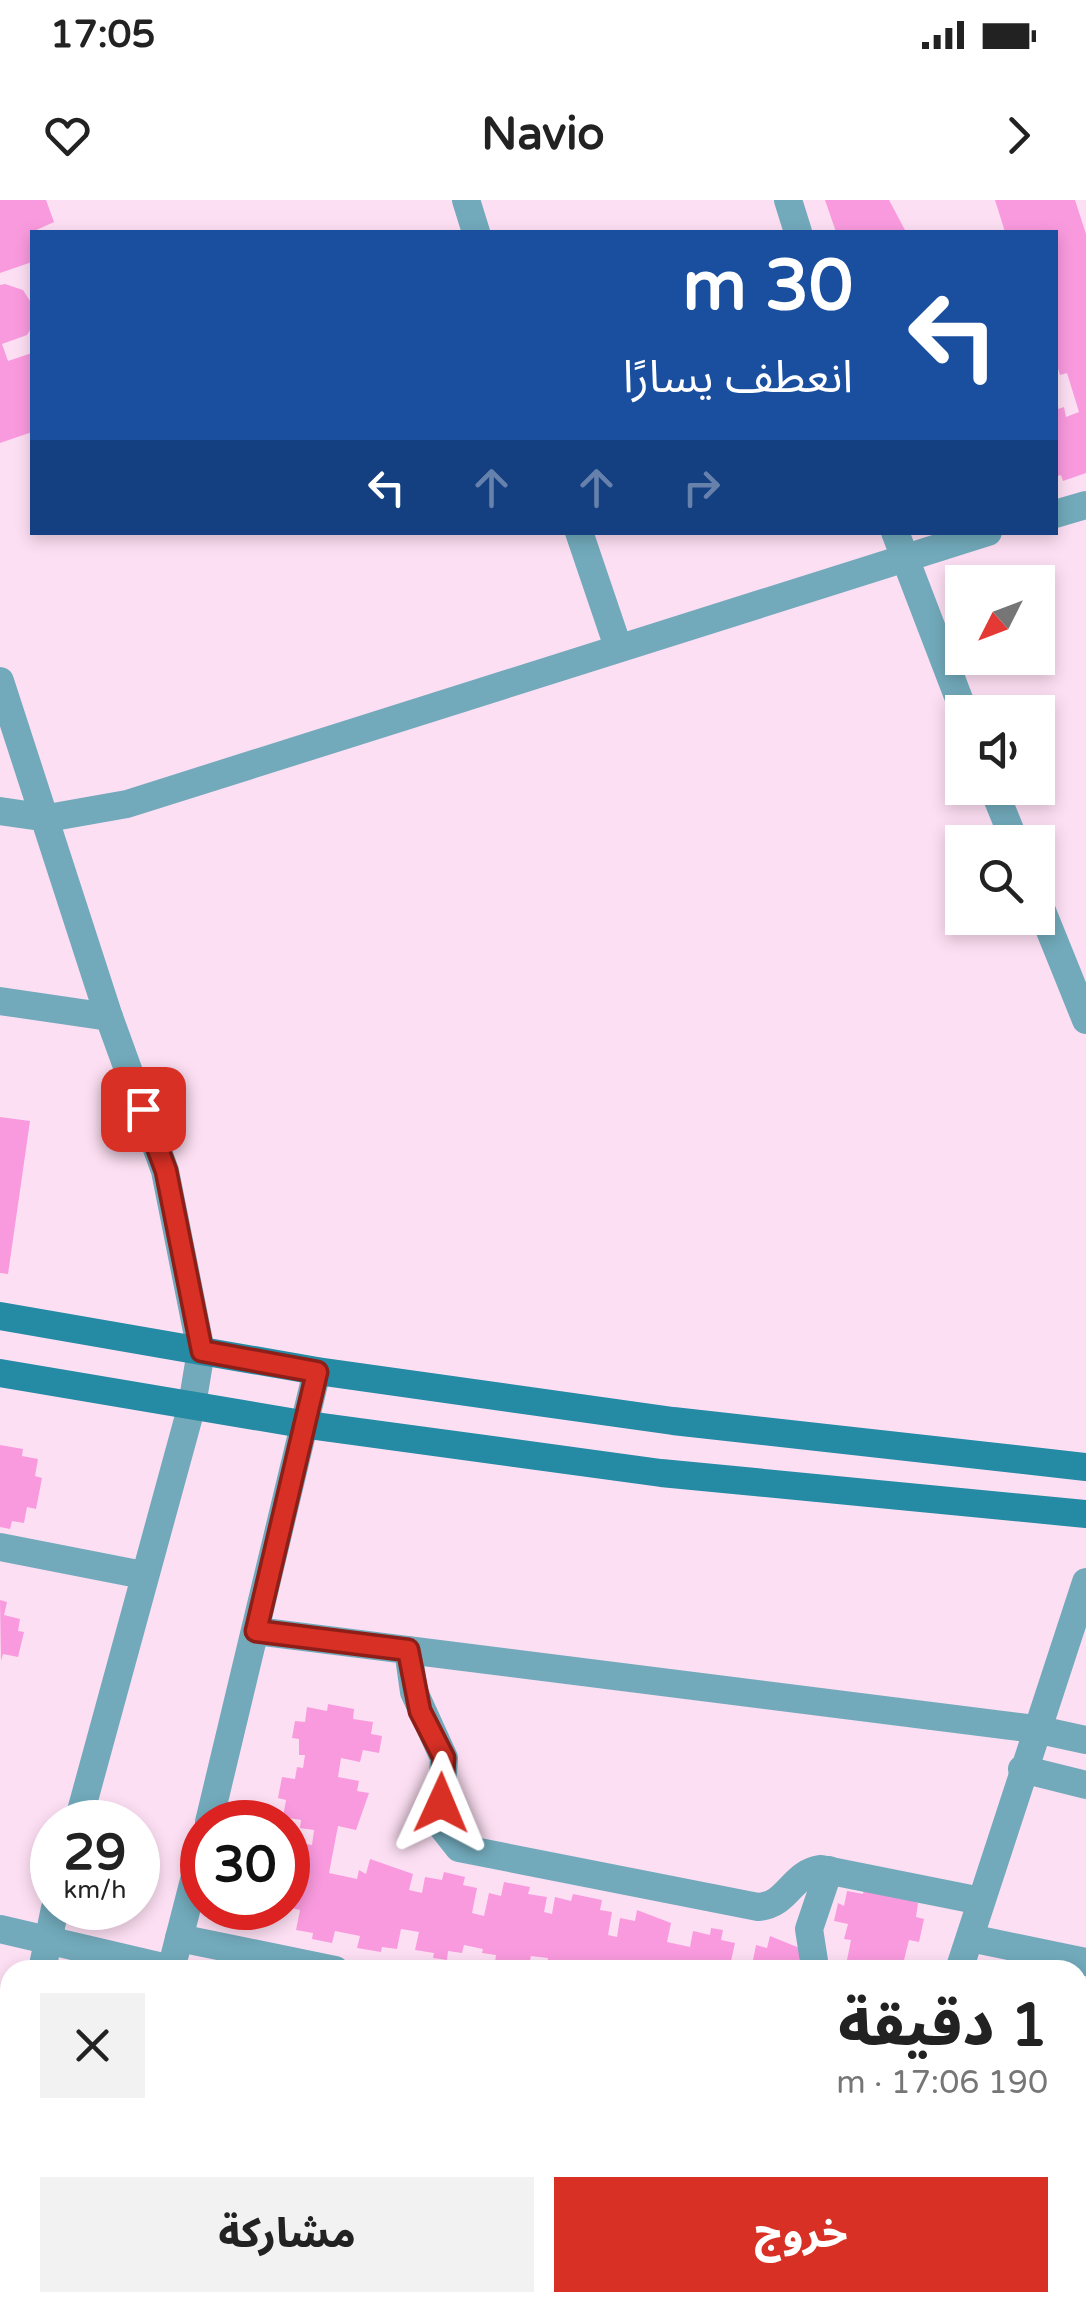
<!DOCTYPE html>
<html lang="ar">
<meta charset="utf-8">
<style>
body{margin:0;font-family:"Varela Round","Noto Sans Arabic",sans-serif;background:#f2f2f2;color:#222;direction:rtl;height:100vh;display:flex;flex-direction:column;font-size:38px;white-space:nowrap}
*{box-sizing:border-box;margin:0}
p{font-size:32px;color:#767676}
.icon{flex:none;width:55px;height:55px;fill:none;stroke:currentColor;stroke-width:2;stroke-linecap:round;stroke-linejoin:round}
.map{position:relative;flex:1;overflow:hidden;direction:ltr}
.sheet{position:absolute;left:0px;top:1760px;width:1088px;height:352px;display:flex;flex-direction:column;background:#fff;border-radius:30px 30px 0 0;box-shadow:0 5px 15px #0003;direction:rtl}
.sheet>*{flex:none}
.top-card{position:absolute;left:30px;top:30px;width:1028px;height:305px;border-radius:0px;box-shadow:0 5px 15px #0003;direction:rtl;background:#1a4fa0;color:#fff;overflow:hidden}
.needle{width:65px;rotate:228deg}
.tools{position:absolute;left:945px;top:365px;display:grid;gap:20px}
.tools a{display:grid;place-items:center;width:110px;height:110px;border-radius:0px;background:#fff;box-shadow:0 5px 15px #0003;font-size:50px}
.speed{position:absolute;left:30px;top:1600px;display:flex;gap:20px;font-size:50px;font-weight:700;text-align:center}
.speed>*{display:grid;place-content:center;width:130px;height:130px;border-radius:50%;background:#fff;box-shadow:0 5px 15px #0003;line-height:1}
.speed small{font-size:25px;font-weight:400}
.speed .limit{border:15px solid #d22;background:#fff;color:#111}
.pin{position:absolute;display:grid;place-items:center;width:85px;height:85px;color:#fff;margin:-42px;border-radius:20px;box-shadow:0 5px 15px #0006}
.me{position:absolute;width:110px;margin:-55px;rotate:1deg;stroke-linejoin:round;filter:drop-shadow(0 0 8px #0008)}
.turn{display:flex;align-items:center;gap:35px;height:210px;padding:0 40px;font-size:45px}
.turn .icon{width:130px;height:130px;stroke-width:2.5}
.turn b{display:block;font-size:70px;line-height:85px}
.lanes{display:flex;align-items:center;height:95px;padding:0 40px;background:#0003;justify-content:center;gap:50px;direction:ltr}
.lanes .off{opacity:.35}
.round{display:grid;place-items:center;flex:none;width:105px;height:105px;border-radius:0px;background:#f2f2f2}
.summary{display:flex;align-items:center;justify-content:space-between;height:170px;padding:0 40px}
h1{font-size:60px;font-weight:800;line-height:75px}
.action{display:flex;gap:20px;margin-top:auto;padding:20px 40px}
.action a{flex:1;height:115px;border-radius:0px;background:#d93025;color:#fff;font-size:40px;font-weight:800;line-height:115px;text-align:center}
.action a+a{background:#f2f2f2;color:#222}
.status{display:flex;justify-content:space-between;align-items:center;height:70px;padding:0 50px;background:#fff;direction:ltr}
.status svg{height:28px;fill:currentColor}
header{display:flex;justify-content:space-between;align-items:center;height:130px;padding:0 40px;background:#fff;font-size:45px;font-weight:800}
.map>svg:first-child{display:block}
.building{fill:#f99ade}
.lines{fill:none;stroke-linecap:round;stroke-linejoin:round}
.minor{stroke:#72aabb;stroke-width:28}
.secondary{stroke:#258aa3;stroke-width:28}
.route-casing{stroke:#8d1f18;stroke-width:25}
.route{stroke:#d93025;stroke-width:18}
</style>
<div class="status"><b>17:05</b><svg viewBox="0 0 49 12"><path d="M0 12V9h3v3zM5 12V6h3v6zM10 12V3h3v9zM15 12V0h3v12zM26 1h20v11H26zM47 4h2v5h-2z"/></svg></div>
<header><svg class="icon" aria-label="forward" viewBox="0 0 24 24"><path d="M9 5l7 7-7 7"/></svg>Navio<svg class="icon" aria-label="heart" viewBox="0 0 24 24"><path d="M12 20l-8-8c-3-5 5-10 8-4 3-6 11-1 8 4z"/></svg></header>
<div class="map">
<svg width="1086" height="2111" viewBox="0 0 1086 2111">
<rect width="100%" height="100%" fill="#fddff3"/>
<!-- building -->
<g class="building">
<polygon points="0,0 46,0 54,22 32,32 32,62 0,73"/>
<polygon points="825,0 889,0 906,32 836,32"/>
<polygon points="995,0 1075,0 1086,34 1086,273 1063,281 1061,275 1055,277 1055,210 1064,207 1066,217 1079,212 1067,173 1060,175 1055,158 1055,32 1005,32"/>
<polygon points="5,84 23,90 32,104 32,127 27,135 2,144 8,161 32,153 32,232 0,243 0,85"/>
<polygon points="0,917 30,921 8,1074 0,1073"/>
<polygon points="0,1245 23,1249 22,1256 38,1259 35,1276 42,1278 36,1309 27,1307 24,1323 12,1321 10,1329 0,1327"/>
<polygon points="0,1400 7,1402 4,1415 20,1419 18,1431 24,1432 18,1457 3,1454 1,1461"/>
<polygon points="328,1504 354,1509 353,1519 373,1522 371,1534 382,1536 379,1553 363,1550 360,1562 341,1558 338,1577 359,1581 357,1591 369,1593 356,1630 338,1626 329,1673 357,1679 359,1670 366,1674 370,1659 413,1674 409,1690 422,1693 425,1677 442,1680 444,1672 465,1677 463,1685 477,1688 472,1713 484,1716 489,1693 501,1696 504,1682 530,1687 528,1694 547,1697 544,1712 552,1714 555,1697 571,1701 573,1694 602,1700 600,1710 612,1712 608,1735 617,1737 620,1718 635,1721 637,1710 671,1723 667,1742 690,1747 693,1731 710,1735 711,1728 723,1730 721,1740 735,1743 731,1761 752,1765 756,1745 767,1748 770,1736 802,1749 799,1763 824,1770 546,1770 548,1758 531,1756 528,1770 494,1770 496,1755 482,1753 483,1749 464,1745 462,1753 448,1751 447,1760 433,1758 434,1753 415,1750 419,1732 401,1729 397,1749 382,1747 381,1752 357,1748 360,1736 335,1731 332,1743 312,1739 313,1733 296,1730 300,1710 291,1708 298,1673 288,1671 288,1654 294,1655 296,1642 312,1645 314,1630 300,1628 301,1620 283,1617 286,1600 278,1598 282,1577 295,1579 297,1567 303,1568 305,1555 299,1555 299,1539 292,1538 295,1521 305,1522 307,1507 327,1511"/>
<polygon points="865,1686 918,1703 916,1717 924,1719 919,1742 909,1740 903,1764 922,1770 845,1770 851,1740 844,1739 848,1724 834,1721 838,1703 844,1706 847,1691 863,1694"/>
</g>
<g class="lines">
<!-- minor -->
<g class="minor">
<polyline points="466,0 476,32"/>
<polyline points="788,0 798,32"/>
<polyline points="1055,314 1086,305"/>
<polyline points="579,332 618,447"/>
<polyline points="895,332 964,512"/>
<polyline points="0,481 109,817 165,971 201,1151 192,1205 78,1622"/>
<polyline points="993,588 1015,642"/>
<polyline points="0,611 48,618 127,604 988,332"/>
<polyline points="1038,701 1086,820"/>
<polyline points="0,801 109,817"/>
<polyline points="0,1347 143,1375"/>
<polyline points="256,1431 1035,1529 1086,1540"/>
<path d="M408 1450 414 1492 444 1558 440 1624 459 1648 758 1707C789 1705 791 1673 821 1669L981 1701"/>
<polyline points="1022,1569 1086,1585"/>
<polyline points="209,1622 317,1171"/>
<polyline points="0,1729 171,1769"/>
<polyline points="179,1738 335,1770"/>
<polyline points="970,1738 1086,1762"/>
<polyline points="175,1754 202,1649"/>
<polyline points="814,1761 809,1729 829,1670"/>
<polyline points="42,1770 55,1708"/>
<polyline points="959,1770 1086,1382"/>
<polyline points="1078,1915 1086,1916"/>
<polyline points="0,1934 10,1902"/>
<polyline points="1078,1980 1086,1982"/>
<polyline points="938,2102 981,2111"/>
<polyline points="73,2111 75,2102"/>
<polyline points="341,2111 342,2102"/>
<polyline points="661,2111 663,2102"/>
<polyline points="855,2111 858,2102"/>
</g>
<!-- secondary -->
<g class="secondary">
<polyline points="0,1116 317,1171 673,1221 1086,1267"/>
<polyline points="0,1173 308,1225 661,1273 1086,1314"/>
</g>
</g>
<g class="lines">
<defs>
<polyline id="route" points="143,909 166,971 202,1151 317,1172 256,1431 408,1450 420,1511 444,1558 441,1603"/>
</defs>
<!-- route casing -->
<use href="#route" class="route-casing"/>
<!-- route -->
<use href="#route" class="route"/>
</g>
</svg>
<div class="tools">
<a><svg class="needle" viewBox="-14 -14 28 28"><path d="M0-13l5 13h-10z" fill="#e53935"/><path d="M0 13l5-13h-10z" fill="#767676"/></svg></a>
<a><svg class="icon" aria-label="sound" viewBox="0 0 24 24"><path d="M4 9h4l5-4v14l-5-4H4zM17 9q2 3 0 6"/></svg></a>
<a><svg class="icon" aria-label="search" viewBox="0 0 24 24"><circle cx="10" cy="10" r="6"/><path d="M15 15l6 6"/></svg></a>
</div>
<div class="speed"><div>29<small>km/h</small></div><div class="limit">30</div></div>
<div class="pin" style="left:143px;top:909px;background:#d93025"><svg class="icon" aria-label="arrive" viewBox="0 0 24 24"><path d="M6 21V4h12l-3 4 3 4H6"/></svg></div>
<svg class="me" style="left:441px;top:1603px" viewBox="-20 -20 40 40"><path d="M0-17L14 15 0 8-14 15z" fill="#d93025" stroke="#fff" stroke-width="4"/></svg>
<div class="top-card">
<div class="turn"><svg class="icon" aria-label="left" viewBox="0 0 24 24"><path d="M17 20v-9H6M10 6l-5 5 5 5"/></svg><div><b>30 m</b>انعطف يسارًا</div></div>
<div class="lanes"><svg class="icon" aria-label="left" viewBox="0 0 24 24"><path d="M17 20v-9H6M10 6l-5 5 5 5"/></svg><svg class="icon off" aria-label="ahead" viewBox="0 0 24 24"><path d="M12 20V5M6 11l6-6 6 6"/></svg><svg class="icon off" aria-label="ahead" viewBox="0 0 24 24"><path d="M12 20V5M6 11l6-6 6 6"/></svg><svg class="icon off" aria-label="right" viewBox="0 0 24 24"><path d="M7 20v-9h11M14 6l5 5-5 5"/></svg></div>
</div>
<section class="sheet">
<div class="summary"><div><h1>1 دقيقة</h1><p>190 m · 17:06</p></div><a class="round"><svg class="icon" aria-label="close" viewBox="0 0 24 24"><path d="M6 6l12 12M18 6L6 18"/></svg></a></div>
<div class="action"><a>خروج</a><a>مشاركة</a></div>
</section>
</div>
